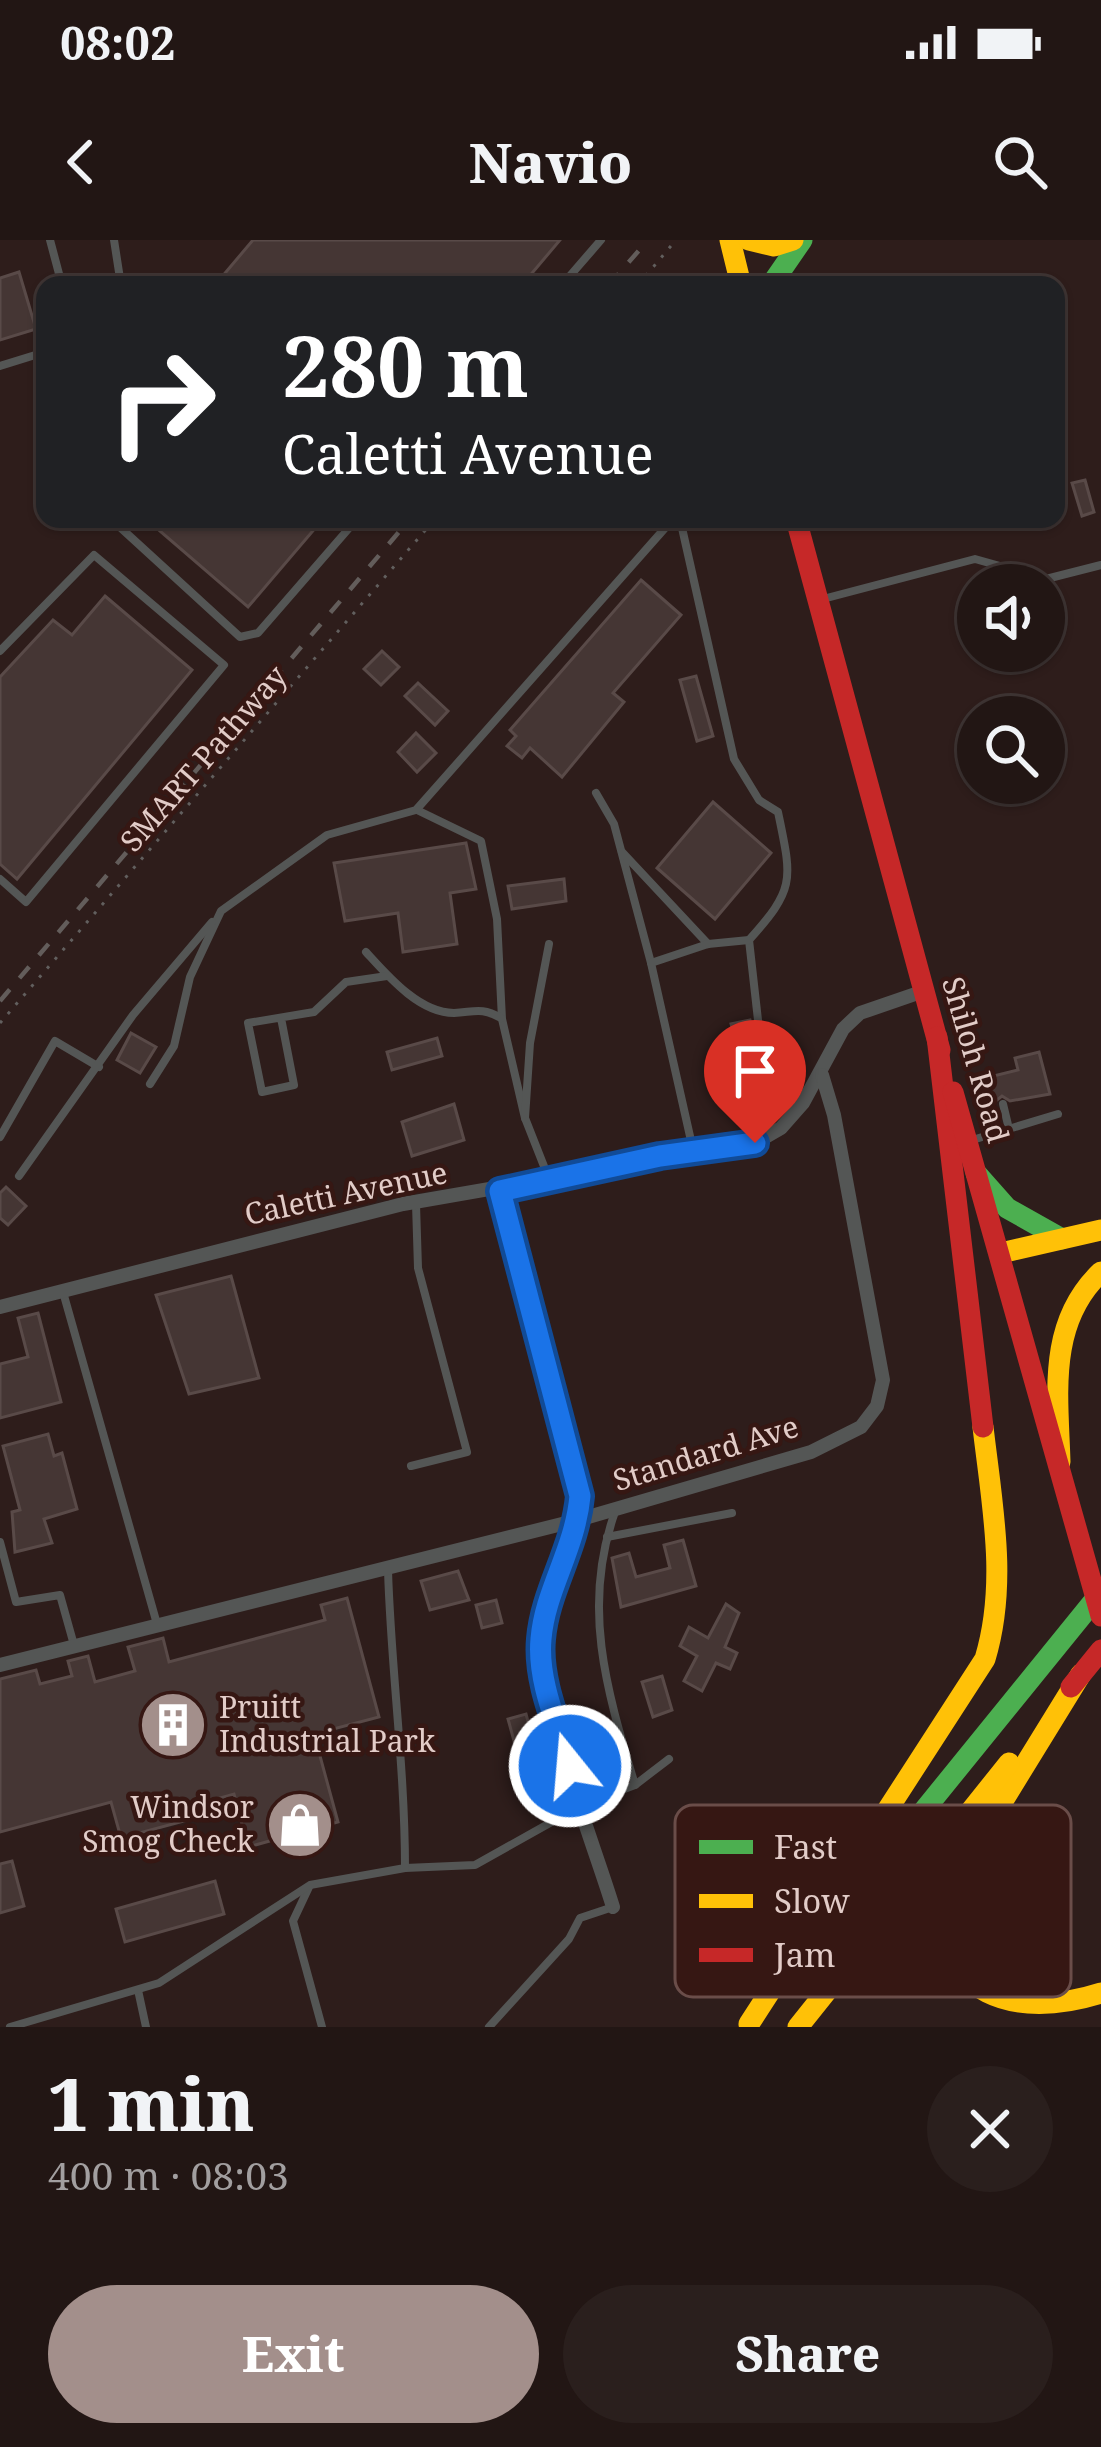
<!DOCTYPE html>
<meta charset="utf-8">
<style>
body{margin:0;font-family:"Noto Serif",serif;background:#2a1f1d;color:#f1f3f6;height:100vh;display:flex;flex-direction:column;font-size:45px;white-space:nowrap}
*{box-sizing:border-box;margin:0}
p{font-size:39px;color:#a29fa0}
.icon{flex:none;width:66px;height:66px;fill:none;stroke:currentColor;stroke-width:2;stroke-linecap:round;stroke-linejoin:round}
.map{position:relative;height:1787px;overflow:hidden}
.side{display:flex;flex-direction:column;background:#221614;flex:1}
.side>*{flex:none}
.top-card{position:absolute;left:36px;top:36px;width:1029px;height:252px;border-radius:24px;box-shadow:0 3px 9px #0004,0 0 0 3px #3f3534;background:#202124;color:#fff;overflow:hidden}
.fabs{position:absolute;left:957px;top:324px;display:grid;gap:24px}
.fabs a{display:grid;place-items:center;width:108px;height:108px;border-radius:50%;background:#221614;box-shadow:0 3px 9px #0004,0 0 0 3px #3f3534;font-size:60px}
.pin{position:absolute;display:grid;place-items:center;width:102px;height:102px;color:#fff;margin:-123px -51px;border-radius:50% 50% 50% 0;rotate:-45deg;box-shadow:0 0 12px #0007}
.pin .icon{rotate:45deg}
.me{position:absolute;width:132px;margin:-66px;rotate:343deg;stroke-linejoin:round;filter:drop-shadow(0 0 9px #0008)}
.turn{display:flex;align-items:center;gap:42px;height:252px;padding:0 48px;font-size:54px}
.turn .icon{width:156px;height:156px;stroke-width:2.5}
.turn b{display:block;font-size:84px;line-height:102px}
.round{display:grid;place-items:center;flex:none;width:126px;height:126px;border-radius:63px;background:#2a1f1d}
.headline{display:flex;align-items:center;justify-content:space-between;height:204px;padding:0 48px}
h1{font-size:72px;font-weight:800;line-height:90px}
.button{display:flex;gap:24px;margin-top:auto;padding:24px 48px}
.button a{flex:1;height:138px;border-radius:72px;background:#a38f8b;color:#fff;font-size:48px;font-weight:800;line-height:138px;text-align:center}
.button a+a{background:#2a1f1d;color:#f1f3f6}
.status{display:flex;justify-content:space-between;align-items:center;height:84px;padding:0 60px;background:#221614;direction:ltr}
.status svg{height:33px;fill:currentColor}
header{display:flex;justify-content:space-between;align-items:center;height:156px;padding:0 48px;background:#221614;font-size:54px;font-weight:800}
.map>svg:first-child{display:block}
.building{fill:#453634;stroke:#594a48;stroke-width:3}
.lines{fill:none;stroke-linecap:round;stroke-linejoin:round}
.path{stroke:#625f5e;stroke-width:3;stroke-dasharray:3 9;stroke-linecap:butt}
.lane{stroke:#545655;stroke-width:8}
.street{stroke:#545655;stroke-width:14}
.fast{stroke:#4caf50;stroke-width:21}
.slow{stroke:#ffc107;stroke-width:21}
.jam{stroke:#c62828;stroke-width:21}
.rail{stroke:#635d5b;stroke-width:4.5;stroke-dasharray:15 15;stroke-linecap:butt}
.route-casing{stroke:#114b97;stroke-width:30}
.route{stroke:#1a73e8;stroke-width:21}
.labels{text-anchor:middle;stroke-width:9;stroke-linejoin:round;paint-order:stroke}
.street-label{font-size:30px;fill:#e2ccc8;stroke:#361713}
.poi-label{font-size:30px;fill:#e2ccc8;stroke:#361713;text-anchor:start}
.key{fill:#361713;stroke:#6a4d49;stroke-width:3}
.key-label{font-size:33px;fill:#e2ccc8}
</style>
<div class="status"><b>08:02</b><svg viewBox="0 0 49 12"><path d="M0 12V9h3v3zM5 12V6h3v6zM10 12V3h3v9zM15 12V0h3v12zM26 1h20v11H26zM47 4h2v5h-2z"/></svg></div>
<header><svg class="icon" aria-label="back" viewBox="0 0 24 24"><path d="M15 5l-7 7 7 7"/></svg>Navio<svg class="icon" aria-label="search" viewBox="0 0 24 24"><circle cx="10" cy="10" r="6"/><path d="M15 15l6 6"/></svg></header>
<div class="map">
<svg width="1101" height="1787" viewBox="0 0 1101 1787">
<rect width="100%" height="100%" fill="#2e1d1b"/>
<!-- building -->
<g class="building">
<polygon points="253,0 560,0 522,45 215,45"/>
<polygon points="19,32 36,89 0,100 0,38"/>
<polygon points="1085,240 1094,272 1082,276 1072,243"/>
<polygon points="146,279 323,279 248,367"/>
<polygon points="641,340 681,375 613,453 624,462 562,537 530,508 522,518 507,506 516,496 510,490"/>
<polygon points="105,356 192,430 17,639 0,624 0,437 53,380 72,395"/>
<polygon points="382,411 399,427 381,445 364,429"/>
<polygon points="696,436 713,496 697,501 680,440"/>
<polygon points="418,443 448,471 435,485 405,456"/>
<polygon points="416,493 436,513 417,532 398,512"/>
<polygon points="713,562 771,613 715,679 657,628"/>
<polygon points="466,603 476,649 450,653 457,704 403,712 398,673 345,681 334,623"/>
<polygon points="564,639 566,661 512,669 508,646"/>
<polygon points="750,780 761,822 742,826 731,784"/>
<polygon points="131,793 156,807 140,833 117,820"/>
<polygon points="437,798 442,816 392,830 387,812"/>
<polygon points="1039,812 1050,854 1010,861 1002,856 988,867 981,839 1018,830 1015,818"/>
<polygon points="454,864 464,900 412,916 402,882"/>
<polygon points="6,947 26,966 8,985 0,978 0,953"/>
<polygon points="231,1036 259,1138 189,1154 156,1055"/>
<polygon points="38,1073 61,1162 0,1178 0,1124 28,1117 18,1078"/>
<polygon points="48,1194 54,1216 62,1213 77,1269 44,1279 52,1303 15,1312 12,1272 20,1270 3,1206"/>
<polygon points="683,1300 696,1346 621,1367 612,1318 629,1313 636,1337 670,1328 664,1305"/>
<polygon points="458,1331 469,1360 430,1370 421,1341"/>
<polygon points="347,1358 379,1477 314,1494 338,1582 248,1607 234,1554 195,1565 199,1577 121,1598 111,1562 0,1592 0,1439 36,1430 40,1444 72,1436 68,1421 88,1416 95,1442 135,1431 128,1407 163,1398 169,1422 325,1380 321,1365"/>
<polygon points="496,1360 502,1383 482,1388 476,1365"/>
<polygon points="726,1364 739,1373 725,1407 737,1413 730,1429 716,1423 702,1451 684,1441 697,1416 680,1406 689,1387 708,1398"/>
<polygon points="662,1436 672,1470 653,1477 642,1442"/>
<polygon points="526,1474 535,1507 517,1512 508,1479"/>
<polygon points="12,1621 24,1666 0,1673 0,1624"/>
<polygon points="215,1641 224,1674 125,1702 116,1669"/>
</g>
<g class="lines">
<!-- path -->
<g class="path">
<polyline points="638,45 676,0"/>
<polyline points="0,783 435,279"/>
</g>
<!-- lane -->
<g class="lane">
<polyline points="50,0 62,45"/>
<polyline points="114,0 121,45"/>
<polyline points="562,45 601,0"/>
<polyline points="0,126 45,112"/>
<polyline points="111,279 240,397 258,393 357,279"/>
<path d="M680 279 734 519 759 560 778 572C792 640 796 648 749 700L758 780"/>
<polyline points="819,360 975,319 1046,339 1101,325"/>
<polyline points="0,411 94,315 224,425 26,662 0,639"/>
<polyline points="596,553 614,584 651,723"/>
<polyline points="417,570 481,601 497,679 502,779 525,878"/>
<polyline points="622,612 708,704"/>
<polyline points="549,704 530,803 525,878 549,939"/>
<path d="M366 712C387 735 419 773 454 773 475 772 481 767 501 778"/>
<polyline points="281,778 294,845 262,852 248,783 314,772 346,742 387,736"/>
<polyline points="150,844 174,806 190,737 221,671 327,595 416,570 673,279"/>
<polyline points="1003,864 1009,889"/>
<polyline points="0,897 55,801 99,827"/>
<polyline points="969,901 1058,874"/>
<polyline points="694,914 651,723 708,704 749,700"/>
<polyline points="19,936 133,775 212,682"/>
<polyline points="63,1052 157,1384"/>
<polyline points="411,1226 467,1212 418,1028 416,964"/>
<path d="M615 1272C581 1367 607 1451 635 1545"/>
<polyline points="607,1297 732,1273"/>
<polyline points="0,1302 16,1362 60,1355 74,1405"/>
<polyline points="405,1628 475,1625 582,1565 635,1545 669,1519"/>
<polyline points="309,1647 293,1681 322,1787"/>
<polyline points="138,1750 146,1787"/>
<path d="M10 1787 159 1743 310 1645 405 1628C405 1527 391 1430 388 1330"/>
<polyline points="489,1787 569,1699 580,1678 613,1667"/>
</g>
<!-- street -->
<g class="street">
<path d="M499 951 580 1256C575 1307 546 1349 541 1399 535 1454 595 1607 613 1667"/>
<polyline points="0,1067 403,964 755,903 781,888 803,863 843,789 860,773 924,751"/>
<polyline points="0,1425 578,1280 811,1212 861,1187 877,1166 883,1140 834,875 822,835"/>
</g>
<!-- fast -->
<g class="fast">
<polyline points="771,45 802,0"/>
<polyline points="976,933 1007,968 1062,999"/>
<polyline points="835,1680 1101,1352"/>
</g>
<!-- slow -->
<g class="slow">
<polyline points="730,0 741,45"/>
<polyline points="749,0 774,6 793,0"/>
<polyline points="1001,1013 1101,990"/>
<path d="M1060 1222C1058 1154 1047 1083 1101 1032"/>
<path d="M1081 1434 945 1655C934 1757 1017 1780 1101 1753"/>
<path d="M749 1784 985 1419C1008 1343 992 1265 983 1187"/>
<polyline points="798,1787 1009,1523"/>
</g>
<!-- jam -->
<g class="jam">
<polyline points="796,279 940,810"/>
<polyline points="937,797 983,1187"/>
<polyline points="953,852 1101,1376"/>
<polyline points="1071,1447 1101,1410"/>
</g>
<!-- rail -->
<g class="rail">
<polyline points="609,45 648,0"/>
<polyline points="0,761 410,279"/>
</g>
</g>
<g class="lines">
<defs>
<path id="route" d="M570 1526C558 1486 537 1441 541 1399 545 1350 575 1310 580 1256L500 951 660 916 755 903"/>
</defs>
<!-- route casing -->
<use href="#route" class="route-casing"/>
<!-- route -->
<use href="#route" class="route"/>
</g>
<!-- icons -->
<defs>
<symbol id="building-disc" viewBox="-11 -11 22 22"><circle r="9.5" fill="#a38f8b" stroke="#361713"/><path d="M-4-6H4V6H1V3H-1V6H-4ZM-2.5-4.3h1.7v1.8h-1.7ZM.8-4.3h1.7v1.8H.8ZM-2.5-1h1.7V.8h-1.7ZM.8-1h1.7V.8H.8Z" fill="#fff"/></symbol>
<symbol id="shop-disc" viewBox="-11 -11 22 22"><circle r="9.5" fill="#a38f8b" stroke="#361713"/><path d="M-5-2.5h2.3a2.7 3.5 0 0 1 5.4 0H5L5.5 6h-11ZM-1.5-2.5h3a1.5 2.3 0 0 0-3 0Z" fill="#fff"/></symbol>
</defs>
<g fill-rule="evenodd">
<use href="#building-disc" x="135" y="1447" width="76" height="76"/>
<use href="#shop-disc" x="262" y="1547" width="76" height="76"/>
</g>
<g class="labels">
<!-- street labels -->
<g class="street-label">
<text transform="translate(204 519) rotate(-49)" y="10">SMART Pathway</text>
<text transform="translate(975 820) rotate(74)" y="10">Shiloh Road</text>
<text transform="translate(346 954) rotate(-12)" y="10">Caletti Avenue</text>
<text transform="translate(706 1214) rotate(-17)" y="10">Standard Ave</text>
</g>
<!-- poi labels -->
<g class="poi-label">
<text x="219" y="1478">Pruitt<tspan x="219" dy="34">Industrial Park</tspan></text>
<text x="254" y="1578" text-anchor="end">Windsor<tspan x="254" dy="34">Smog Check</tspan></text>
</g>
</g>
<!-- legend -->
<rect x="675" y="1565" width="396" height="192" rx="18" class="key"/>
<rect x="699" y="1600" width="54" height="14" fill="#4caf50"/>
<rect x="699" y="1654" width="54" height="14" fill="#ffc107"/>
<rect x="699" y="1708" width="54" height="14" fill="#c62828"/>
<g class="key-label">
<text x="774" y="1619">Fast</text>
<text x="774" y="1673">Slow</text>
<text x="774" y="1727">Jam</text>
</g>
</svg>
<div class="fabs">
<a><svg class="icon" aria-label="sound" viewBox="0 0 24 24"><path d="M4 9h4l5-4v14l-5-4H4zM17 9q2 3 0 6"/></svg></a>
<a><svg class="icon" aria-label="search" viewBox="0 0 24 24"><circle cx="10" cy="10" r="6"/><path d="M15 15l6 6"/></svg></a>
</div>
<div class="pin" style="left:755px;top:903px;background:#d93025"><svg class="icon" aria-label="arrive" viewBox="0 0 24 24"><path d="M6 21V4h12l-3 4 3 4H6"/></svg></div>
<svg class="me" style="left:570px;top:1526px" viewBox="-20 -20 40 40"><circle r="17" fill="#1a73e8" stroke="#fff" stroke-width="3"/><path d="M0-11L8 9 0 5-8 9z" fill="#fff"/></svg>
<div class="top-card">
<div class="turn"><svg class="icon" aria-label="right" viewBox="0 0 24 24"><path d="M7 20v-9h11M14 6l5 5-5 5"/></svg><div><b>280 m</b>Caletti Avenue</div></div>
</div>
</div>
<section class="side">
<div class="headline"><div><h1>1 min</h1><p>400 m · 08:03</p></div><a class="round"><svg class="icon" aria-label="close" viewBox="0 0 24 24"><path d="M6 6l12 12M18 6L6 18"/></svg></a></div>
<div class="button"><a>Exit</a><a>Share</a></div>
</section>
